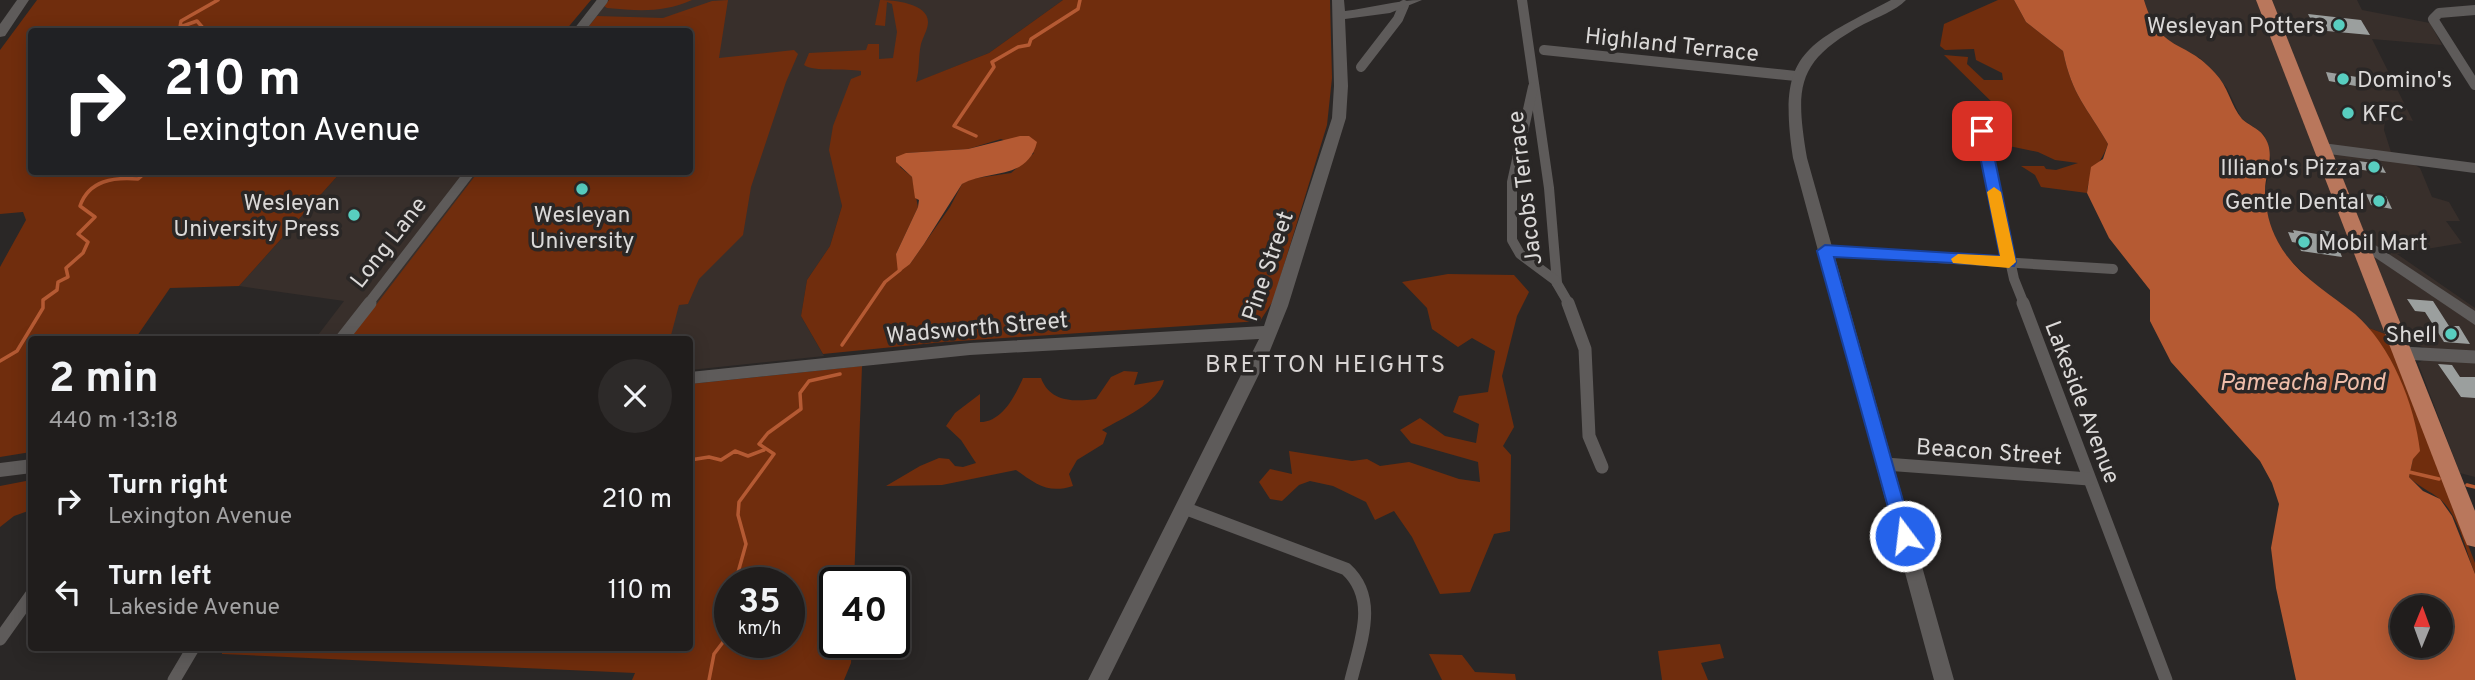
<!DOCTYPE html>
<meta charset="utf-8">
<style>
body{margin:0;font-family:Overpass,sans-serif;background:#2d2a29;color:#f1f3f6;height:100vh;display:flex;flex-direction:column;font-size:26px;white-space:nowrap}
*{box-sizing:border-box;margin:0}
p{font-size:23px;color:#a2a2a3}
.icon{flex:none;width:38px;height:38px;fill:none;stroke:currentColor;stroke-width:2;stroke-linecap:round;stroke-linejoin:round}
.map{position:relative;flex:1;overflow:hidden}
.details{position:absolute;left:28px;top:336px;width:665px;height:315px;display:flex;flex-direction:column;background:#201d1c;border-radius:7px;box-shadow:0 4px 18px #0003,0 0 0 2px #3d3b3b}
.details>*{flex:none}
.top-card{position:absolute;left:28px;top:28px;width:665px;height:147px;border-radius:7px;box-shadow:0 4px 18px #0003,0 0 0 2px #3d3b3b;background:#202124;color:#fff;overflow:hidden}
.needle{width:46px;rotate:1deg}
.tools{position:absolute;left:2390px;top:595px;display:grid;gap:14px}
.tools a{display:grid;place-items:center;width:63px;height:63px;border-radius:50%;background:#201d1c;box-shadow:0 4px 18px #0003,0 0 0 2px #3d3b3b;font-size:35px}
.speed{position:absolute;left:714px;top:567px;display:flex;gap:14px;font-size:35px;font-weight:700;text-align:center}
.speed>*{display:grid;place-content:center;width:91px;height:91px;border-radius:50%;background:#201d1c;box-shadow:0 4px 18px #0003,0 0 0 2px #3d3b3b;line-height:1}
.speed small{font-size:18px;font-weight:400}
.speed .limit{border:4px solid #111;border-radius:10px;background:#fff;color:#111}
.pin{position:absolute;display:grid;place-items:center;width:60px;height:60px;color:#fff;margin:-30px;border-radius:14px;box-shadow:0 4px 10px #0006}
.me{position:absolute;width:77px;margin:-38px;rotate:345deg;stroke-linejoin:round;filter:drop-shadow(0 0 5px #0008)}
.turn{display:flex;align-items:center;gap:24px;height:147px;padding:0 21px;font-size:32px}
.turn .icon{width:91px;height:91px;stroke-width:2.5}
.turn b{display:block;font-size:49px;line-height:60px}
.round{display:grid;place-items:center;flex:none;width:74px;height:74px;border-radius:37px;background:#2d2a29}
.overview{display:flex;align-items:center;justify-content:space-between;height:119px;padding:0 21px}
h1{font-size:42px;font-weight:700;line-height:52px}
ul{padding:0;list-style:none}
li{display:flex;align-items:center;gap:21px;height:91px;padding:0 21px}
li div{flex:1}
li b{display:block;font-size:26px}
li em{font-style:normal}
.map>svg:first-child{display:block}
.built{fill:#382f2b}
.green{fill:#702d0d;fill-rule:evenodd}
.water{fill:#b55a33;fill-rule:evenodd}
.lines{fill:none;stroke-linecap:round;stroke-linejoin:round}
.stream{stroke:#b55a33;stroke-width:3.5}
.building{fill:#9b9f9e}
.street-far1{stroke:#5e5b5a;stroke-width:10}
.street{stroke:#5e5b5a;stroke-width:13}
.secondary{fill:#5e5b5a;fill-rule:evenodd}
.primary{fill:#b9775c;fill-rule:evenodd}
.route{fill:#2563eb;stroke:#184099;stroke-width:2}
.slow{fill:#f59e0b}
.poi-dot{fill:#58cec0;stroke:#2a2726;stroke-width:2.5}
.labels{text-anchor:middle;stroke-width:7;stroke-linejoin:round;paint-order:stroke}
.poi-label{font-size:23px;fill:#dbd9d8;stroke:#2a2726;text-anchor:end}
.street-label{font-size:23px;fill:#dbd9d8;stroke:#2a2726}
.neighbourhood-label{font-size:24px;letter-spacing:2px;fill:#d9d5d4;stroke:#2a2726}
.water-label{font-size:24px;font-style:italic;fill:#efbda9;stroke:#2a2726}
</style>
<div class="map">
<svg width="2475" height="680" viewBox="0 0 2475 680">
<rect width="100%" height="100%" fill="#2a2726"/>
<!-- built -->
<g class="built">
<polygon points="609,0 1063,0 989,53 915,83 833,157 842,206 830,246 807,280 801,316 824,356 690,370 690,340 315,339 344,301 239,286 341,172 690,172 690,32 585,31"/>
<polygon points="2144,0 2357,0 2362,10 2430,23 2442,45 2372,39 2413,121 2394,118 2385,121 2384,130 2391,152 2420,168 2432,197 2449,202 2460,221 2446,221 2462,243 2397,254 2475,308 2475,352 2428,349 2369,328 2326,295 2286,256 2268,225 2265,188 2272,163 2264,135 2241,118 2227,88 2201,59 2162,37 2153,26"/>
<polygon points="2429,357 2475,360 2475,477 2460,473 2418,363"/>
</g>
<!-- green -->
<g class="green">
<polygon points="37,0 591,0 565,31 32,32 32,172 341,172 239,286 170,288 135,339 32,340 31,452 0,457 0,267 26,220 23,212 0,214 0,50"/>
<path d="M609 0H692C662 13 639 11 607 8L604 6Z"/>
<polygon points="728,0 719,58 794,50 798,54 786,82 751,187 743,235 699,279 688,304 679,305 670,339 349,340 478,172 690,172 690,32 585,31 597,16 663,18 712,1"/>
<path d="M880 0C893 0 928 3 928 22 928 29 923 37 921 44 918 57 920 69 916 82L989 53 1063 0H1330L1332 78 1327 125 1273 301 1260 321 944 342 823 354 801 316 807 280 830 246 842 206 829 150 833 126 851 79 861 75V71C845 68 814 72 804 65L809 53 866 50 868 44H879V59L893 58 897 32 892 4 887 2 885 26 875 25ZM1001 139 1034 153 1011 173 971 179 962 184 950 207 910 264 896 254 918 207 912 177 900 167 906 153 968 149Z"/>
<path d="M1998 0H2014L2026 22 2063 51C2072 96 2087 107 2108 144 2102 162 2088 174 2087 193L2041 187 2035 175 2021 166H2044L2046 169 2056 170 2078 163 2055 160 2038 152 2009 146V152L1991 150 1992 141 2004 137 2005 115 1944 55 1968 57 1967 64 1984 80H2003L2002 73 1976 60 1974 49 1945 50 1940 46 1944 24Z"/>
<polygon points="1448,274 1514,275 1529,292 1517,316 1502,376 1514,427 1503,446 1511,455 1510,531 1494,534 1470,592 1440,594 1412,537 1394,511 1375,520 1366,502 1333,486 1310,481 1299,485 1282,501 1270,499 1259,482 1270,469 1292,474 1289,451 1352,461 1367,459 1380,466 1409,462 1459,479 1480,482 1478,462 1411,443 1400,430 1420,418 1445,436 1476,443 1479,424 1453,412 1459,396 1488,392 1495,351 1472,338 1458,347 1432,329 1427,308 1402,282"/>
<path d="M2369 328 2388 335 2475 563V574C2466 552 2459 515 2440 499 2430 491 2419 487 2409 477L2413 459 2397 374Z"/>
<path d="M862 366 854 583H835V642H852L851 663 844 680H632L635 673 222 654V648H690V384ZM730 583H789V642H730Z"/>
<path d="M1124 371 1138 372 1134 385 1164 380C1158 404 1122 418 1102 430L1107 433 1103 444 1077 460 1069 474 1073 486C1048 494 1036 484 1016 470L942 485 886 486 920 466 939 458 949 459 955 466 963 467 976 463 961 440 946 426 955 413 980 394V422C1002 422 1015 396 1023 378H1041C1050 402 1073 402 1096 399L1111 377Z"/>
<polygon points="31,480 31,510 14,516 0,527 0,486"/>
<polygon points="1720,644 1724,658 1701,663 1708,680 1662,680 1658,651"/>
<polygon points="1429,654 1462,655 1475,672 1515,674 1516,680 1442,680"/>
</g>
<!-- water -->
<g class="water">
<path d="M2014 0H2144C2160 54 2185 38 2215 73 2228 86 2231 106 2242 119 2248 125 2258 128 2263 135 2277 153 2265 172 2265 191 2266 211 2269 225 2278 242 2295 274 2328 292 2355 314 2391 345 2415 405 2420 451L2413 459 2409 477 2423 491 2440 499 2452 516 2475 574V680H2296L2276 588 2271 548 2279 504 2272 483 2260 461 2171 362 2150 321V290L2109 238 2087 193 2091 167 2103 159 2108 144C2087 107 2072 96 2063 51L2026 22ZM2403 607H2441V646H2403Z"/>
<path d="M1020 136H1029L1037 142C1027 181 989 169 962 184L924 244 910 264 898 273 896 254 918 207 919 200 915 198 912 177 896 162V157L906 153 968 149Z"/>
</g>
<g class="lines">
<!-- stream -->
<g class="stream">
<polyline points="200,32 203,28 197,21 180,27 181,21 218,0"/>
<polyline points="976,136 954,126 994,67 992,62 1018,47 1029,45 1031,39 1078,9 1080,0"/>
<polyline points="842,345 885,282 900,270"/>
<path d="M0 361 17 351 43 308V300L57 290 58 282 68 277 66 268 83 253 88 242 78 234 95 217 80 206C89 180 114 177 138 179L146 172"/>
<polyline points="690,460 709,457 721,460 735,451 748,456 764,450"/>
<polyline points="2409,472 2439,479"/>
<polyline points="2467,485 2475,487"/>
<polyline points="742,583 737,576 746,544 738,515 739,502 774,454 759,444 768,433 801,409 800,393 809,381 840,374"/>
<polyline points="709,680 714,654 730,633"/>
</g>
</g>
<!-- building -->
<g class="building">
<polygon points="2308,14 2361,20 2370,35 2316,30"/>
<polygon points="2326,72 2357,77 2361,87 2329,81"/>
<polygon points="2350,160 2381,164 2386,173 2355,169"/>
<polygon points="2366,194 2386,196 2392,209 2371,205"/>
<polygon points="2293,230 2323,235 2321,230 2333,232 2342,257 2301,251 2298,243 2292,242 2288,232 2294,233"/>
<polygon points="2407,299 2433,301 2449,326 2459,326 2470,344 2444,342 2425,312 2415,311"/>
<polygon points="2438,364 2452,365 2460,377 2475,377 2475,398 2461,397"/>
</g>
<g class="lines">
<!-- street-far1 -->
<g class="street-far1">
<polyline points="1522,0 1549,188 1557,283"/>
<polyline points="2475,10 2439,13 2433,19 2475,85"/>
<polyline points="578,32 603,0"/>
<polyline points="1544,50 1796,76"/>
<polyline points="1361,67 1398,19 1404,5"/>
<polyline points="1533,87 1512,182 1512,240 1520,254 1555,280 1569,304"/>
<polyline points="1982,132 2014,279 2024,304"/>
<polyline points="2322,148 2475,168"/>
<polyline points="1825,251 2113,269"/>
<polyline points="368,304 470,172"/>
</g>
<!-- street -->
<g class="street">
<polyline points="1568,303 1585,349 1589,436 1602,467"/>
<polyline points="2023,303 2166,680"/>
<polyline points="341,340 370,303"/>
<polyline points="2403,353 2475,357"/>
<polyline points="1885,464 2089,479"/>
<path d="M1184 508 1346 569C1379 599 1360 643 1351 680"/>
<polyline points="0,639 32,594"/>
<polyline points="174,680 193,648"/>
</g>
<!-- secondary -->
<g class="secondary">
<polygon points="17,0 29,0 5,36 0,37 0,24"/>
<path d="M1332 0H1344L1345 11C1370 8 1397 0 1422 0L1390 13 1345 19 1348 86 1346 118 1288 306 1267 358 1108 680H1088L1259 339 970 355 690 384V372L970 343 1264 326 1332 118 1334 86Z"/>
<path d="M1891 0H1906C1895 11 1878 17 1864 24 1796 61 1795 86 1807 158L1954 680H1934L1793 158C1777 52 1804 46 1891 0Z"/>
<polygon points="2357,233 2475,311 2475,325 2352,242 2350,238"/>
<polygon points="32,459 32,473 0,477 0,463"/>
</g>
<!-- primary -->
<polygon class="primary" points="2256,0 2272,0 2475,511 2475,547 2467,545 2464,538"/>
</g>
<!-- route -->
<polygon class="route" points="1982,127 1989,131 2016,262 2014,266 1834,257 1913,536 1905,543 1896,536 1817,251 1825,245 2000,256 1975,131"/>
<!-- slow -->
<polygon class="slow" points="1994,187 2001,192 2016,262 2009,268 1953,263 1951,259 1958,254 2000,256 1987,192"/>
<!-- markers -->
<g class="poi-dot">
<circle cx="2339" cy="25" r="7"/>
<circle cx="2343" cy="79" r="7"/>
<circle cx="2348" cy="113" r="7"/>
<circle cx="2374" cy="167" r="7"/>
<circle cx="582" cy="189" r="7"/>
<circle cx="2379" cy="201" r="7"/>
<circle cx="354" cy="215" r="7"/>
<circle cx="2304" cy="242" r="7"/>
<circle cx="2451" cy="334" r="7"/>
</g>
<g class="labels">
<!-- poi labels -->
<g class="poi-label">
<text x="2325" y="33">Wesleyan Potters</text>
<text x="2357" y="87" text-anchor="start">Domino's</text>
<text x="2362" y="121" text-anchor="start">KFC</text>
<text x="2360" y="175">Illiano's Pizza</text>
<text x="2365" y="209">Gentle Dental</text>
<text x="340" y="210">Wesleyan<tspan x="340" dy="26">University Press</tspan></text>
<text x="582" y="222" text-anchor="middle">Wesleyan<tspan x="582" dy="26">University</tspan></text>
<text x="2318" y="250" text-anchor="start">Mobil Mart</text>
<text x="2437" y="342">Shell</text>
</g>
<!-- street labels -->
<g class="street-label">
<text transform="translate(1672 44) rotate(6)" y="8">Highland Terrace</text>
<text transform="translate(1524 188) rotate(-97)" y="8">Jacobs Terrace</text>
<text transform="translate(388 242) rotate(-52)" y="8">Long Lane</text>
<text transform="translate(1267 266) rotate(-71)" y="8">Pine Street</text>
<text transform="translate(977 327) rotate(-5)" y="8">Wadsworth Street</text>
<text transform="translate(2083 402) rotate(69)" y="8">Lakeside Avenue</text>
<text transform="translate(1989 451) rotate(4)" y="8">Beacon Street</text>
</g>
<!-- neighbourhood labels -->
<g class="neighbourhood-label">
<text x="1326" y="372">BRETTON HEIGHTS</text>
</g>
<!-- water labels -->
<g class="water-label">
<text x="2302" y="390">Pameacha Pond</text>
</g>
</g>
</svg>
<div class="tools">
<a><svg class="needle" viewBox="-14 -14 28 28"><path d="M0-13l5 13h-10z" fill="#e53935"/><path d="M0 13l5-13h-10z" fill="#a2a2a3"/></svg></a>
</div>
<div class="speed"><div>35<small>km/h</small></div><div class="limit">40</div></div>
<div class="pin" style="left:1982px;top:131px;background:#d93025"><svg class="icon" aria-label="arrive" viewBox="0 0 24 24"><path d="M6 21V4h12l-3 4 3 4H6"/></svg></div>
<svg class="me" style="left:1905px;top:536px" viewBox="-20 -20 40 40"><circle r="17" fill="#2563eb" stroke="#fff" stroke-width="3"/><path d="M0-11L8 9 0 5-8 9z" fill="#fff"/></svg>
<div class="top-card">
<div class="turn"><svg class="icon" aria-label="right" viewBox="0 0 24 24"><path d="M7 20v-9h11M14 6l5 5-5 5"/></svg><div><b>210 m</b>Lexington Avenue</div></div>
</div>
<section class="details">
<div class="overview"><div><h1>2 min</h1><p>440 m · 13:18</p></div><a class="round"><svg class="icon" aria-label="close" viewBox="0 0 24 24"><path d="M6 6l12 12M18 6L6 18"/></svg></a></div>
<ul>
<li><svg class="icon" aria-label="right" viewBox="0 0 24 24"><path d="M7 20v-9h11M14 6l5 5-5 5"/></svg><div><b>Turn right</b><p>Lexington Avenue</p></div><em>210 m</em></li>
<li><svg class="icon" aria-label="left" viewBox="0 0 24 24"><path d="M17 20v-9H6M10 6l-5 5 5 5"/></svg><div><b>Turn left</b><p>Lakeside Avenue</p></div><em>110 m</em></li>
</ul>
</section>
</div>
